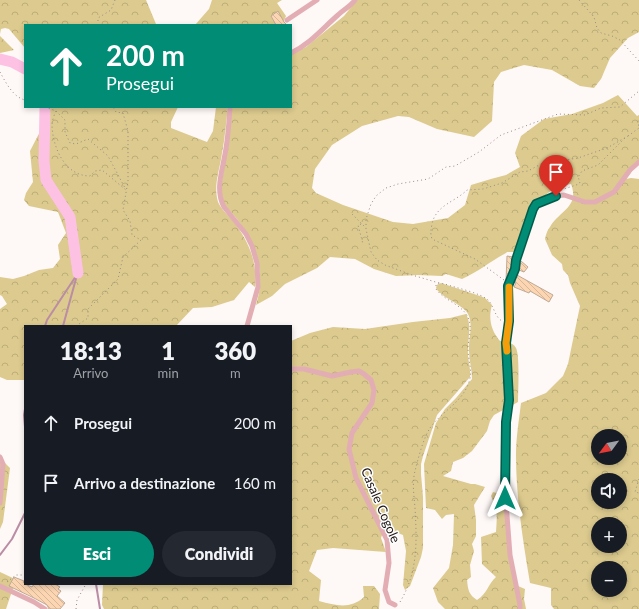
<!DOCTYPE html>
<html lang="it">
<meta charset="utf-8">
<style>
body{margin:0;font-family:Lato,sans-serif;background:#242831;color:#f1f3f6;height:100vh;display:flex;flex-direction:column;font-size:15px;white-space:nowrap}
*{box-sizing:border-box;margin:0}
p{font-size:13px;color:#9ea1a6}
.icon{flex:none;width:22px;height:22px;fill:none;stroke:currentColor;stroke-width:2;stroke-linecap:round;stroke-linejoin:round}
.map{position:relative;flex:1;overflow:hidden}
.panel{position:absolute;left:24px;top:325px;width:268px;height:260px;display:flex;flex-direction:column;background:#171b24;border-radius:0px;box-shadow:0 2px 6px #0003}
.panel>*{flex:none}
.hud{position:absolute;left:24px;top:24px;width:268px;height:84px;border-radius:0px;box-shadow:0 2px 6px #0003;background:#018d75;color:#fff;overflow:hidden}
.needle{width:26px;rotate:238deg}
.fabs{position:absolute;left:591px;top:429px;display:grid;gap:8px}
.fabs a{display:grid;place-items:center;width:36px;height:36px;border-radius:50%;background:#171b24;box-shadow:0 2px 6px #0003;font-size:20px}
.pin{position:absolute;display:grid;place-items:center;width:34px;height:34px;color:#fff;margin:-41px -17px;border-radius:50% 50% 50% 0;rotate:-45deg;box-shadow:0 0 4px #0007}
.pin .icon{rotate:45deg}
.me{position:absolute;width:44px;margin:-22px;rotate:0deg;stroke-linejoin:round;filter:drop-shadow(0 0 3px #0008)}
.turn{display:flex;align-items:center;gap:14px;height:84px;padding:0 16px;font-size:18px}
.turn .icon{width:52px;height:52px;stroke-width:2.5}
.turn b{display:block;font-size:28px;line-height:34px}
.eta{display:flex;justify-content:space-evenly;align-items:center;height:68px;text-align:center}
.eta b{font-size:24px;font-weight:800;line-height:28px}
.primary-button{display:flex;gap:8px;margin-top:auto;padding:8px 16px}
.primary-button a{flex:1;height:46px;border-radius:24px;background:#018d75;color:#fff;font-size:16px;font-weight:800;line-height:46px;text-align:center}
.primary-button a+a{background:#242831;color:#f1f3f6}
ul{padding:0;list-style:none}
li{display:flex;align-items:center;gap:12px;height:60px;padding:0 16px}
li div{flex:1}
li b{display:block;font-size:15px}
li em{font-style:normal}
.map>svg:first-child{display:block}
.forest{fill:url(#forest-crowns);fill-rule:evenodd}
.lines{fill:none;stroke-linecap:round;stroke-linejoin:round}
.stream{stroke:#ba8da4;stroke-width:2}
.river{stroke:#fdc1e4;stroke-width:11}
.building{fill:url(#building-back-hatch);stroke:#bfaa96}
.path{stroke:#958d8b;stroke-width:1;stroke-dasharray:1 3;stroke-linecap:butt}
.minor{stroke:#e3adb4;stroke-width:5}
.route-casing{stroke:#015c4c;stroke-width:10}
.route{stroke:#018d75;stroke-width:7}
.slow{stroke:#f59e0b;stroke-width:7}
.labels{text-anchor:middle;stroke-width:3;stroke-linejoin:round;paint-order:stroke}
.street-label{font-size:13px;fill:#1d1310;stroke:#fff}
</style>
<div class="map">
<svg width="639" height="609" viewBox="0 0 639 609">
<defs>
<pattern id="forest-crowns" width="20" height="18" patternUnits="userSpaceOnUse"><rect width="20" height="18" fill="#dcca8e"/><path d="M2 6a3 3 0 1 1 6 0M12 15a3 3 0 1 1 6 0" fill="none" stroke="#bcad79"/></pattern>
<pattern id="building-back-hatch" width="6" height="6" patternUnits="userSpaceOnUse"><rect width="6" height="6" fill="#fcd6b2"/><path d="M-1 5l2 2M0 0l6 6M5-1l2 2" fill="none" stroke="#d8b798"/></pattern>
</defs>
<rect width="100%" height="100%" fill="#fef8f6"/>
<!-- forest -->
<g class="forest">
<polygon points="0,0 146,0 156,24 161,25 25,25 25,48 9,29 5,28 1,29 0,34"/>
<polygon points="212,0 282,0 277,3 286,16 282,25 195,25 209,9"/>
<path d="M357 0H639V32L628 38 610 58 601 79 594 88 580 86 552 70 524 65 501 72 494 82 492 121 474 137 437 129 409 117 398 116 362 126 332 145 315 169 312 188 316 193 343 205 393 222 413 224 448 218 465 205 471 185 491 179 506 175 520 167 515 153 521 136 544 119 572 114 603 103 618 95 637 116 639 115V161L626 179 631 178 639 179V609H554L551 605V588L530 583C523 541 516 498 516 455 516 438 519 420 521 403L546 393 563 376 568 364 580 306 570 283 568 275 563 270 562 264 552 255 545 239C546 235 547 230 550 227 559 211 580 207 571 184 536 187 525 226 515 253L514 252H507L506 253C491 261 478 272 462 279L446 274 442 276 418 275 396 276 374 269 355 259 330 257 317 268 285 284 272 296 256 305C258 298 260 290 260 283 261 253 246 226 225 206L223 201 221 189 232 107H291V55L306 47 344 16ZM598 436H620V458H598ZM598 480H620V502H598ZM598 524H620V546H598ZM598 568H620V590H598Z"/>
<polygon points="0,36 14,50 0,53"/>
<path d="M48 107H178L171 122V128L207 142 213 131 216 107H228C226 122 225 138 222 153 220 169 213 185 218 202 221 209 228 215 233 221 248 240 258 262 255 287L249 282 234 300 212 307 193 308 176 326H25V380H7L0 377V309L7 304 2 296 0 295V277L13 279 24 276 39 270 53 268 60 259 58 245 66 233 58 212 29 206 24 200 26 193 33 182 30 151 45 122Z"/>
<path d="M441 283 480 296 485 298 492 305C488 318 491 331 500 341 506 341 513 342 516 348 520 356 518 392 518 402L494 415 490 421 487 431 472 451 463 458 453 462 451 471 443 476 471 484H475L485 487 474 505 476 520V536L472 544 474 551 470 565 471 577 467 580C468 590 469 595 477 600 487 594 488 584 496 577L482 564 481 537 496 532C497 517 498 510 491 496L493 492 506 496 509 541 518 586 525 589 524 599 526 609H445L438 602 433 588 449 568 453 545 454 514 446 515 442 519 435 510 426 508 424 464 436 423 445 409 456 398 472 379C472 369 469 360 469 351 468 338 475 322 466 311 458 303 446 299 438 291L436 288 437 285Z"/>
<path d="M466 314C472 325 468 337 468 349 467 358 471 368 470 377L437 415 423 456 421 464V474L423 497V548L421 557 410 586 405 590 403 585 406 551 403 535 395 532H383L381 538 386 552 333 548 317 550 309 571 321 580 319 601C337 606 351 609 364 597L363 586H374L380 594 379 609H104L102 605 103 584H291V341L310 333 333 327 365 329 413 322 450 318Z"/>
<polygon points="0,454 4,462 10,468 3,522 0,529"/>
<polygon points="0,572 17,580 15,582 6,609 0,609"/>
</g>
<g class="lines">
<!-- stream -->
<g class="stream">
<polyline points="45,326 47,320 78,273"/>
<polyline points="63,326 77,275"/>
<polyline points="25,409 24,415 25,427"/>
<polyline points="0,555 12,539 25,513"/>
<polyline points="96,584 100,609"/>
</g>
<!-- river -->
<g class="river">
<polyline points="0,59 12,62 25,69"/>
<polyline points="45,107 44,161 46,180 70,217 78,273"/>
</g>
</g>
<!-- building -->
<g class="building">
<polygon points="278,11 284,22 287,25 276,25 271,16"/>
<polygon points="507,256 513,257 511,268 506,281"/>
<polygon points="521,261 528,267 524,272 519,270"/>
<polygon points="517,275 553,295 549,302 530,291 529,293 514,287 516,283 514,282"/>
<polygon points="14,577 24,581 23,582 25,584 32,587 34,584 55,584 60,587 58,589 61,591 57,596 65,603 60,609 49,609 47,605 34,598 9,586"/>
</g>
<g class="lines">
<!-- path -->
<g class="path">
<polyline points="579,0 594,17 597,28 601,33 612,36 620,40 639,61"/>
<polyline points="98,25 98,18 111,10 115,0"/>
<path d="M0 72C6 83 13 97 25 100"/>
<path d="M45 107 56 111C54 115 52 121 52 126 53 148 65 176 90 176L95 171 102 170 126 190"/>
<polyline points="56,111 65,120 65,132 70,143 76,144 88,139 108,156 125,188"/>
<polyline points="628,136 639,128 638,121 639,119"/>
<polyline points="561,190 579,184 580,182 578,177 582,171 598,165 625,138"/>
<polyline points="352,214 366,228"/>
<polyline points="361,224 358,225 363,244"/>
<path d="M504 280 475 259 432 239C430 233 431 230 432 224 436 205 455 202 467 190L483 189 502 183 520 172 528 171 541 164 578 158 607 148 628 136"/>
<polyline points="439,283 412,275 385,265 377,260 371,252 366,229 366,219 371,204 376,196 386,188 398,184 428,179 446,167 455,166 479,152 501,135 558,114 585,115 601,108 620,107 639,91"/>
<polyline points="76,326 88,318 88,309 118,279 123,257 141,240 132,235 130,221 123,210 128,181 128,131 123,113 116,112 113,107"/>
<polyline points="639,479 635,492 639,493"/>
<polyline points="7,582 16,575 25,575"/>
<path d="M400 602C418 572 417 542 415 508 414 496 412 483 415 471 418 459 423 439 430 428 442 411 462 403 469 382 473 370 468 361 468 349 468 341 471 333 470 325 468 305 446 303 436 289V285L439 283 445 284C456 288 482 293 489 301 494 307 495 317 502 321"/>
<polyline points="76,609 77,600 86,584"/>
</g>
<!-- minor -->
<g class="minor">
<polyline points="287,20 317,0"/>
<path d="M291 53C310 44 323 28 338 15 344 9 350 7 355 0"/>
<path d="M230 107C229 123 228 139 225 154 222 172 215 190 224 207L246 234 252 246 257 263 258 287 247 326"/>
<polyline points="291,369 304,369 332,376 351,372 359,371 364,374 371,380 374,390 372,403 352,433 349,449 356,478 387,540 389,563 385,590 389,602 395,605"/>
<polyline points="0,457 3,464 0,503"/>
<polyline points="0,586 34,602 45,609"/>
<polyline points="520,609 520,605 510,555 505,489 507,421 509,400 506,343 509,321 508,286 515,269 516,260 530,216 536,204 556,196 564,195 585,202 595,202 614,192 630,170 639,162"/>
</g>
</g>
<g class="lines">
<defs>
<polyline id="route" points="505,498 506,422 509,400 506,343 509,321 508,286 515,269 516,260 533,209 536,204 556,196"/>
</defs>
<!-- route casing -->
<use href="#route" class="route-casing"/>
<!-- route -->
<use href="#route" class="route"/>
<!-- slow -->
<polyline class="slow" points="507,351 506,343 509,321 509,287"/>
</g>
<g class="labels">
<!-- street labels -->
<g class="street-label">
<text transform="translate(381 505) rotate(67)" y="5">Casale Cogole</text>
</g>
</g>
</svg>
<div class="fabs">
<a><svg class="needle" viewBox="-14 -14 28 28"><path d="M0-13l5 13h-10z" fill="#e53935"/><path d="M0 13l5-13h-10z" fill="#9ea1a6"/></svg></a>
<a><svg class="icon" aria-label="sound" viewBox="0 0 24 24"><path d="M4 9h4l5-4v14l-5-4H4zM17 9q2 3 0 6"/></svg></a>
<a>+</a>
<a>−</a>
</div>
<div class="pin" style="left:556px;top:196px;background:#d93025"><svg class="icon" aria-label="arrive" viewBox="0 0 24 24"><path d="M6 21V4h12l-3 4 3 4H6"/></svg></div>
<svg class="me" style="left:505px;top:498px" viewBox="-20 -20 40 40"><path d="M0-17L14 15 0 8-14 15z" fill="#018d75" stroke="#fff" stroke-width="4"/></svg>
<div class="hud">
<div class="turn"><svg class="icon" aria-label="ahead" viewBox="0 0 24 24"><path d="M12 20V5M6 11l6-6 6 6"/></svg><div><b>200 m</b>Prosegui</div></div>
</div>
<section class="panel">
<div class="eta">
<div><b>18:13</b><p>Arrivo</p></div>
<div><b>1</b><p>min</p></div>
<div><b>360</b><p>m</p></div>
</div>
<ul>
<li><svg class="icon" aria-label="ahead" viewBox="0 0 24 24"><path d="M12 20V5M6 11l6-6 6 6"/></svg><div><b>Prosegui</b></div><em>200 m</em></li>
<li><svg class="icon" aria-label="arrive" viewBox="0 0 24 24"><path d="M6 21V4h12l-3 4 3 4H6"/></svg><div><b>Arrivo a destinazione</b></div><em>160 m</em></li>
</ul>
<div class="primary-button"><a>Esci</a><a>Condividi</a></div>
</section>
</div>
